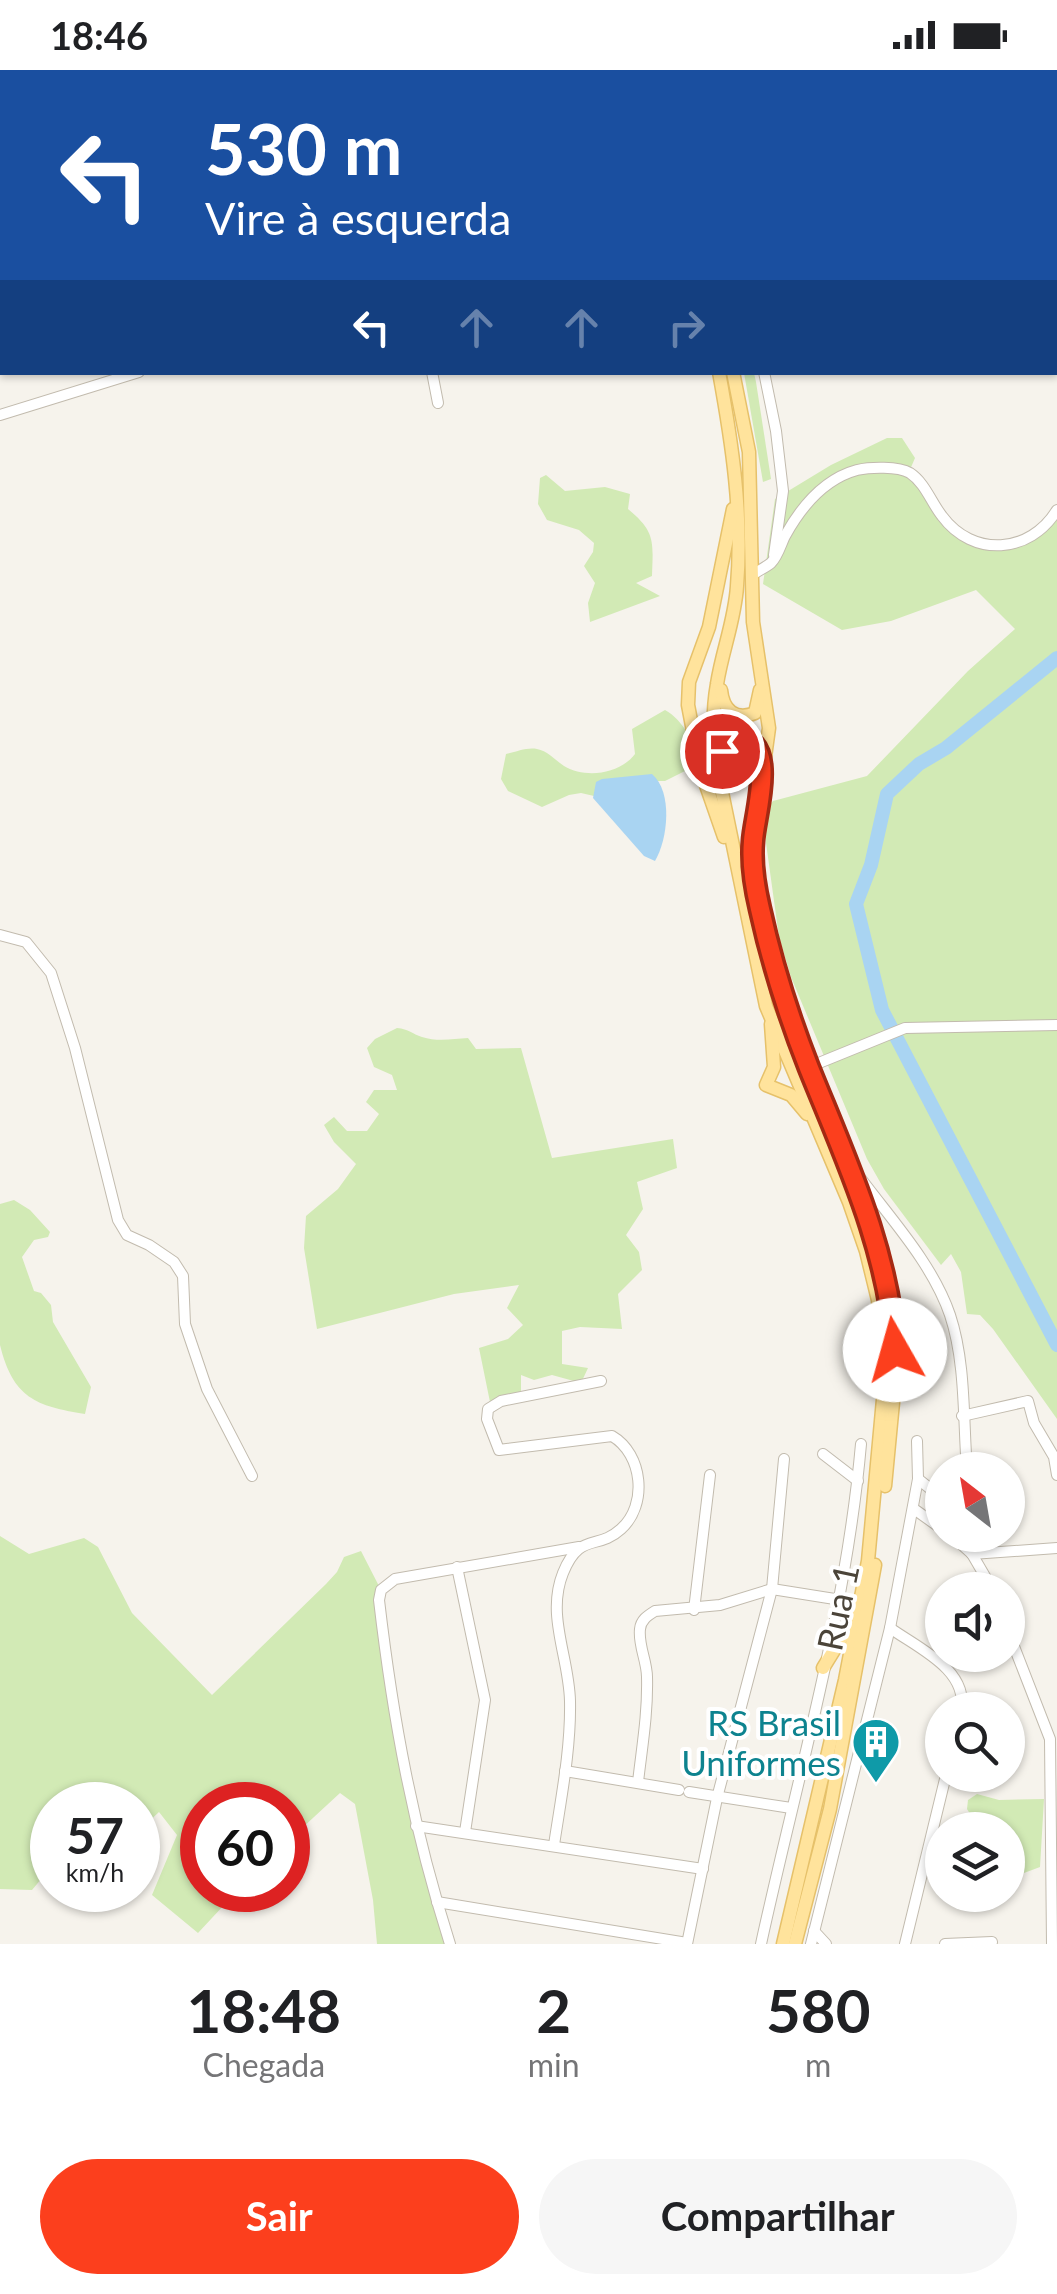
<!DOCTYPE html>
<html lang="pt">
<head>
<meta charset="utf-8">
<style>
  :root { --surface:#fff; --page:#f6f6f6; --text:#202124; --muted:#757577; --accent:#fc3f1d }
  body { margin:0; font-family:Lato,sans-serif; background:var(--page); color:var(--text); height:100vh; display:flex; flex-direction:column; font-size:38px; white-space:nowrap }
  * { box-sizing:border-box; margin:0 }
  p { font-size:32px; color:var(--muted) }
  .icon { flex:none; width:55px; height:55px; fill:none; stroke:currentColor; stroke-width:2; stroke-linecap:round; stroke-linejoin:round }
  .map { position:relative; height:1874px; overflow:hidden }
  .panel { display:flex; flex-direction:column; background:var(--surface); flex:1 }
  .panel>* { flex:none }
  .hud { position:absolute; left:0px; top:0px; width:1058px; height:305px; box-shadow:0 2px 8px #0004; background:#1a4fa0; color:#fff; overflow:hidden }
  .needle { width:65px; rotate:329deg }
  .controls { position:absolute; left:925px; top:1382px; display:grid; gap:20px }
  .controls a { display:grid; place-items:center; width:100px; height:100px; border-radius:50%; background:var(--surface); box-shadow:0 2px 8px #0004; font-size:50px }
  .speed { position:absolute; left:30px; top:1712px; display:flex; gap:20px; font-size:50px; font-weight:700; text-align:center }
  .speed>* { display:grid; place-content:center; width:130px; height:130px; border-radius:50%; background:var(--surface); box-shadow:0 2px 8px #0004; line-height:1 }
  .speed small { font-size:25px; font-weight:400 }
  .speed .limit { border:15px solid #d22; background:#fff; color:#111 }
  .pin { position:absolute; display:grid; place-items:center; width:85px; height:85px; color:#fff; margin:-42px; border:5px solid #fff; border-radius:50%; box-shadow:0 2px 10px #0007 }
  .me { position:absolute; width:110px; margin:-55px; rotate:353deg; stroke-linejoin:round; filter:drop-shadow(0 0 8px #0008) }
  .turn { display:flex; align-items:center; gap:35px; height:210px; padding:0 40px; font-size:45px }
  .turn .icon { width:130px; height:130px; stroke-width:2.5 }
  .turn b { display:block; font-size:70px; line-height:85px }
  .lanes { display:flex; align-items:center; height:95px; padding:0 40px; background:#0003; justify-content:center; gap:50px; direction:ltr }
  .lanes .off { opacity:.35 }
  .eta { display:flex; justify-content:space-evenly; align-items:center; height:170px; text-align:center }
  .eta b { font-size:60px; font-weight:700; line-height:70px }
  .cta { display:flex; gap:20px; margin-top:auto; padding:20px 40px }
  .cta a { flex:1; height:115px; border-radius:60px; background:var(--accent); color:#fff; font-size:40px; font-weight:700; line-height:115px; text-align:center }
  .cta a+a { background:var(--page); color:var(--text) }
  .status { display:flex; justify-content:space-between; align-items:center; height:70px; padding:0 50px; background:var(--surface); direction:ltr }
  .status svg { height:28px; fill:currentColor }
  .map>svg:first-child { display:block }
  .green { fill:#d2eab5 }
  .water { fill:#a9d4f2 }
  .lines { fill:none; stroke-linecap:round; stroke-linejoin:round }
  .river { stroke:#a9d4f2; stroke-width:14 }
  .minor-casing { stroke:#c2bbae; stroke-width:12 }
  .major-casing { stroke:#e6c16a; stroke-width:15 }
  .minor { stroke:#fff; stroke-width:10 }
  .major { stroke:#ffe39c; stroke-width:12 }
  .route-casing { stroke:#a42913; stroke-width:25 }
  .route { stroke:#fc3f1d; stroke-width:18 }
  .labels { text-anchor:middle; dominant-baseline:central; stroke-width:8; stroke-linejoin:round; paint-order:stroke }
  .street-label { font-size:35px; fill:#4b4439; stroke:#fff }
  .culture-label { font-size:35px; fill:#0d838f; stroke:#fff; text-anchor:end }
</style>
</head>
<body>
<div class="status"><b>18:46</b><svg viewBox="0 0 49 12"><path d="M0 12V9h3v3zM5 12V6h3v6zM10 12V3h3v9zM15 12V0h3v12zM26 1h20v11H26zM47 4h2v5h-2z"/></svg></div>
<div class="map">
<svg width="1057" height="1874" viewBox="0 0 1057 1874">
  <rect width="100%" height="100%" fill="#f6f3ec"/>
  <g class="green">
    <path d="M264,0H497L268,2Z"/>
    <path d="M744,303H754L756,312L771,409L763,412Z"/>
    <path d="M887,368H902L915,388L909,402L942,447L975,470L1020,474L1057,440V1349L993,1259L980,1245L967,1244L961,1202L951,1184L941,1195L884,1119L867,1089L791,907L779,867L762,744L773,731L867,706L968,601L1015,559L976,520L891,551L842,560L763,514L775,429L831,395Z"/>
    <path d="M546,405L565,421L605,417L630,424L628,439C656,462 653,472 652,506L636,513L660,526L590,552L588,533L595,513L584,496L593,482L594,473L579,460L547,450L538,434L540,408Z"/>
    <path d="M665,640C683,650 696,674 699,694L665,711H638L594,726L581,723L569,725L542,737L508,721L501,709L506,684C516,682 527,677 537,679C548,681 555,690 564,696C586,709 620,704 635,684L632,659Z"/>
    <path d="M397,958C409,959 412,964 422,967C437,972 453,969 468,968L476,979L521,978L552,1088L673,1069L677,1098L637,1112L643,1139L626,1165L639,1182L642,1200L618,1224L622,1259L580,1257L562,1261V1294L588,1298L581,1313L552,1305L534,1310L521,1305V1323L490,1332L479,1278L508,1269L523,1255L507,1238L519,1215L454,1224L317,1259L304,1178L306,1146L338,1119L356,1094L334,1072L324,1055L334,1047L347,1061H367L379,1044L366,1032L374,1020H397L392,1005L374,997L367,978L375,969Z"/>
    <path d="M14,1130L30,1140L50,1162L48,1167L34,1170L22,1187L34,1221L41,1223L51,1235L53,1252L91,1317L85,1344C36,1336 13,1328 0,1275V1134Z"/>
    <path d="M0,1466L29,1484L84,1468L98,1477L132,1543L212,1625L326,1514L337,1502L344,1487L361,1481L381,1520L400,1688L450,1874H377L373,1830L355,1734L340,1723L288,1771V1735H202V1820H238L198,1863L152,1825L177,1765L159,1742L140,1760L138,1735H52V1796L32,1820L0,1819Z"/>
    <path d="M977,1724L999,1730L1044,1729L1040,1797L1008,1809V1760H978L981,1750L972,1747L967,1739L968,1730Z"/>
  </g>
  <path class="water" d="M652,704C673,722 668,769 655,791L644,786L593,728L596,712L602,709Z"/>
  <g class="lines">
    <path class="river" d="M1057,588L946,678L919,694L887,724L871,795L856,834L882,940L1057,1275"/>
    <g class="minor-casing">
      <g id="minor">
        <path d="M14,0L15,2"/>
        <path d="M232,0L233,2"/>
        <path d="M251,0L257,2"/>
        <path d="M602,0L603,2"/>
        <path d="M1020,0V2"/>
        <path d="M503,2L508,0"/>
        <path d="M1055,226L1057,227"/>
        <path d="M432,302L438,333"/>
        <path d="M764,302L776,361L783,421L774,485"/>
        <path d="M0,345L139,302"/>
        <path d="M752,505C758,501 766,497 771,493C778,486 781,474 785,466C801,437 824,409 857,400C870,397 898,396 910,403C925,413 931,432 942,446C973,488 1030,484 1057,440"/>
        <path d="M0,865L26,872L51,903L75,978L118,1150L127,1165L149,1175L174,1192L183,1206L185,1254L207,1319L252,1406"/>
        <path d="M809,997L905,958L1057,955"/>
        <path d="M856,1102C888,1146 932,1192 950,1245C966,1293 963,1350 967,1400"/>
        <path d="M962,1346L1028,1331L1034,1353L1054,1387L1057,1405"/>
        <path d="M823,1384L858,1411"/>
        <path d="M918,1409L942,1428"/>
        <path d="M914,1439L942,1459"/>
        <path d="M951,1465L971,1483"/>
        <path d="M971,1465L972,1484L993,1520"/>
        <path d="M972,1484L1057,1478"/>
        <path d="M457,1497L485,1630L465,1762"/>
        <path d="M694,1540L710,1405"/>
        <path d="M890,1558C918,1578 969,1600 961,1640"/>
        <path d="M1008,1561L1050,1669L1052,1874"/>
        <path d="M565,1701L679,1720"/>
        <path d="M638,1712C642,1677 648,1643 647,1607C647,1591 638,1575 640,1559C641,1550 647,1546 655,1541L720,1535L772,1519L841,1530"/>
        <path d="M689,1722L791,1738"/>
        <path d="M416,1756L703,1799"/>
        <path d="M554,1775C561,1728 571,1679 570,1631C569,1587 546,1545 563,1503C580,1461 597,1481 621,1459C648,1435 643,1384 612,1366L499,1380L487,1349L488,1339L501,1331L601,1311"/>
        <path d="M437,1832L687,1873"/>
        <path d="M814,1861L826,1874"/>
        <path d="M450,1874C413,1758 393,1650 379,1530L381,1520L395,1509L579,1477"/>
        <path d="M687,1874L717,1728L772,1519L784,1389"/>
        <path d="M761,1874C797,1708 846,1544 861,1374"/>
        <path d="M811,1874L890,1558L918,1409L917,1371"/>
        <path d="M905,1874L946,1705"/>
        <path d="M945,1874L992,1872"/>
      </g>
    </g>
    <g class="major-casing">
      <g id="major">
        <path d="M628,2V0"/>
        <path d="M638,2V0"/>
        <path d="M719,302C732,373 743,445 737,516C735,550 722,581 717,614C712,642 713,670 717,698L766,936L849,1132L866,1181L878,1230L885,1308L868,1491L845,1610L783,1874"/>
        <path d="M733,302L749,382L753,552L769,658L753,774L758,832L782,925L850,1093L884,1206L894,1260L896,1301L885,1416"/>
        <path d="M721,620C723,640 735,651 755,643L760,620"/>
        <path d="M719,692L728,673L743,668L755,676L762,693"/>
        <path d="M724,767L700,698L688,635L689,612L709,557L733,439"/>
        <path d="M771,954L774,997L766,1015L791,1025L807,1044"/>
        <path d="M823,1598L852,1551"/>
        <path d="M795,1874L830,1739L875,1495"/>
      </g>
    </g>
    <use href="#minor" class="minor"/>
    <use href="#major" class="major"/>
  </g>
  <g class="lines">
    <g class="route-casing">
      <path id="route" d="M722,681L734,668C781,666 754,746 753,771C751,793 755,818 760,839C772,894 789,947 809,998C846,1090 889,1181 895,1280"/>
    </g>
    <use href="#route" class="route"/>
  </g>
  <defs>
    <g id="building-pin" transform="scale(2.5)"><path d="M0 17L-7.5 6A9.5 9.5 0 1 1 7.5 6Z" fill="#0f9aa8" stroke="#fff"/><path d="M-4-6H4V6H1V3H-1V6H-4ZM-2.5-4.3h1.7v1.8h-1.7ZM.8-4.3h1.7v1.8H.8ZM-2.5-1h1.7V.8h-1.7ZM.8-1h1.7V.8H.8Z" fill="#fff"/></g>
  </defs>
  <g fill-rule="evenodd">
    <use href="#building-pin" x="876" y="1672"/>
  </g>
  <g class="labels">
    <g class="street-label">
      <text transform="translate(837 1537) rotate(-78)">Rua 1</text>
    </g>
    <g class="culture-label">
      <text x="841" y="1652">RS Brasil<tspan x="841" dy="40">Uniformes</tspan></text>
    </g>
  </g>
</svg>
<div class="controls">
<a><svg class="needle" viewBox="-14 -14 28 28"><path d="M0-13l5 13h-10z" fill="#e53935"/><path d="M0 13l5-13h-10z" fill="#757577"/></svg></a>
<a><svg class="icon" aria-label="sound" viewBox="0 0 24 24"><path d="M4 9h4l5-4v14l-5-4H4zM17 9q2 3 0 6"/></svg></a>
<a><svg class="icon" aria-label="search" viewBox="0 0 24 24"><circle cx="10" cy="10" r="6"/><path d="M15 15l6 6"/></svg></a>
<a><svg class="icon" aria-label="layers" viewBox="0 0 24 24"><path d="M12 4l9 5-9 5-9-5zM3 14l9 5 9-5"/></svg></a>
</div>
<div class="speed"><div>57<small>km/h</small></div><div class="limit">60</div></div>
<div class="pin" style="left:722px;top:681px;background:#d93025"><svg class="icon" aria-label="arrive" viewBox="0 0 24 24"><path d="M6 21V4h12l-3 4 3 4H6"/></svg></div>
<svg class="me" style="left:895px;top:1280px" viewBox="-20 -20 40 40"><circle r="19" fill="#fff"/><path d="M0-13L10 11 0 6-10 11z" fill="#fc3f1d"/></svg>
<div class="hud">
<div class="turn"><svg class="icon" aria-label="left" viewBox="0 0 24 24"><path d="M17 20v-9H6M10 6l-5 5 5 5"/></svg><div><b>530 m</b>Vire à esquerda</div></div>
<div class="lanes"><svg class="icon" aria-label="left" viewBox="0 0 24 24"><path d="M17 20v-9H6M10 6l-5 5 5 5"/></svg><svg class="icon off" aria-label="ahead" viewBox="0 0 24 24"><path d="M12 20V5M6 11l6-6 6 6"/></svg><svg class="icon off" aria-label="ahead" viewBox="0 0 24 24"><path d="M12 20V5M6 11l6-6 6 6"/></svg><svg class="icon off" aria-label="right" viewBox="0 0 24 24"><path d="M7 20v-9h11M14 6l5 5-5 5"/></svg></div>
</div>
</div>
<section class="panel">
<div class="eta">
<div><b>18:48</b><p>Chegada</p></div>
<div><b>2</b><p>min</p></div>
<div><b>580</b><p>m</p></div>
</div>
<div class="cta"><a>Sair</a><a>Compartilhar</a></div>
</section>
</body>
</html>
